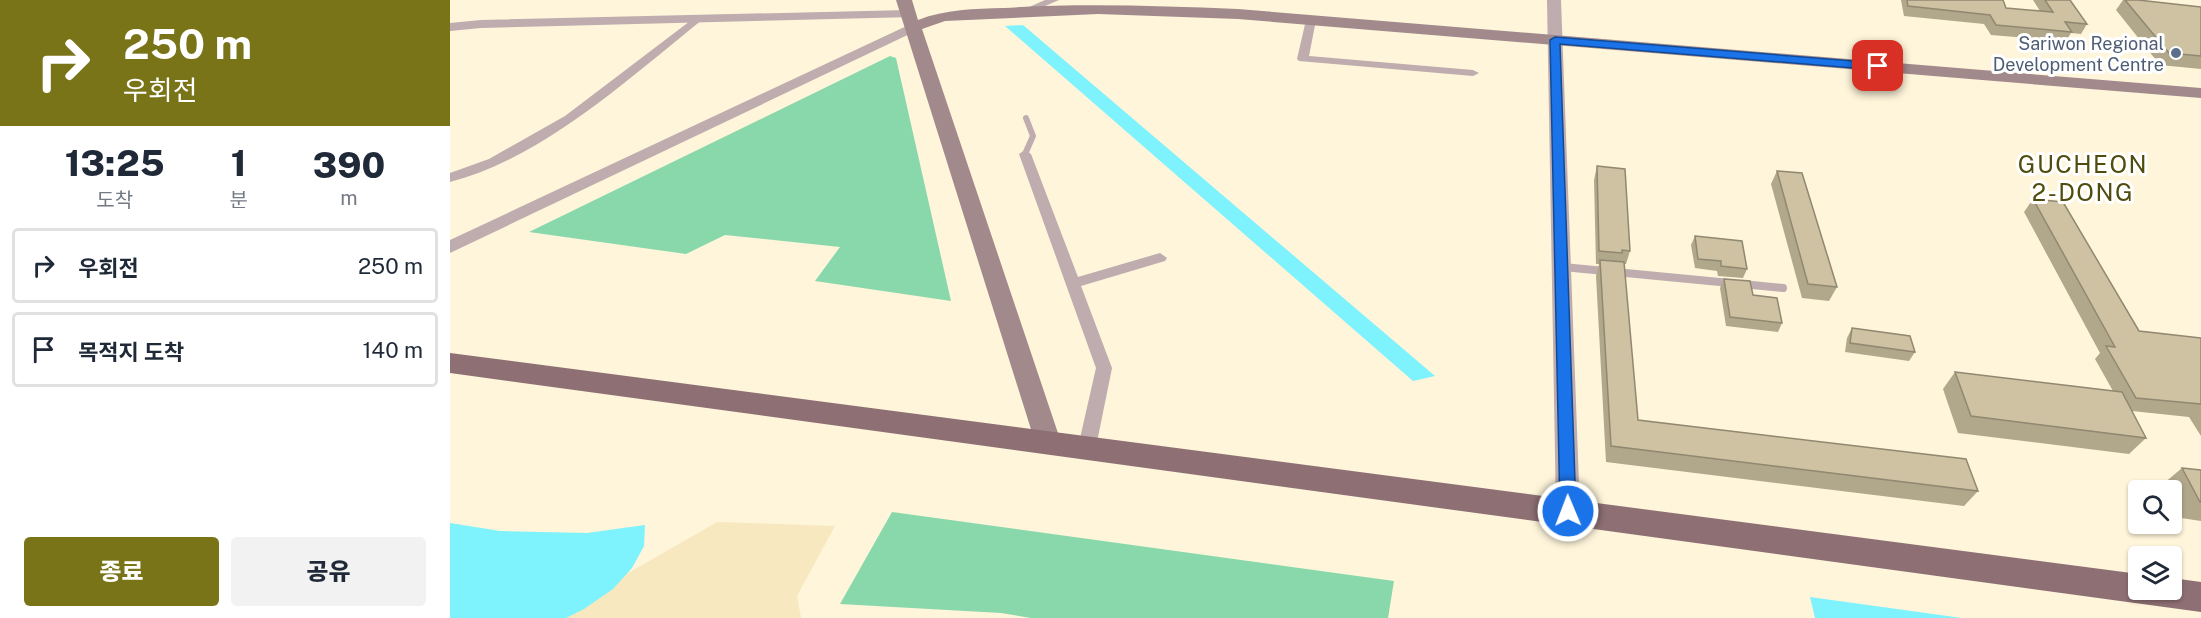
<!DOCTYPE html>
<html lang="ko">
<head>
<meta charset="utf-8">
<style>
  :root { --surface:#fff; --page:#f2f2f3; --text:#1f2937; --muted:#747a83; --line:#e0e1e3; --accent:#7a7418 }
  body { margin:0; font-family:"Public Sans","Noto Sans KR",sans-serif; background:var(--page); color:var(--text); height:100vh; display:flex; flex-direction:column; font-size:22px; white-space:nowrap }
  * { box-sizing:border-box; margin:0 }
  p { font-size:20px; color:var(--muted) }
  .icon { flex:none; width:33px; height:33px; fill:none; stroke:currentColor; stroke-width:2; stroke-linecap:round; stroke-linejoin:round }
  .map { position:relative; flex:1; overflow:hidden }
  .panel { display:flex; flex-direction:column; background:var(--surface); width:450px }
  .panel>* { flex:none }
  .banner { background:#7a7418; color:#fff; overflow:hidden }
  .tools { position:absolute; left:1678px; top:480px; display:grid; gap:12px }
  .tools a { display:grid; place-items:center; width:54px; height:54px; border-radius:6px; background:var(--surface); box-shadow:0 2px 4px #0004; font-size:30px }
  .pin { position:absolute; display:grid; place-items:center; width:51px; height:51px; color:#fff; margin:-26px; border-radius:12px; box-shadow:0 3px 9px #0006 }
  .me { position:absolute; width:66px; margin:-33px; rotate:359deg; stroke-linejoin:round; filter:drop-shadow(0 0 4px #0008) }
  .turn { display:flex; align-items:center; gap:21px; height:126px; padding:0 24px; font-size:27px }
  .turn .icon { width:78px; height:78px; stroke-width:2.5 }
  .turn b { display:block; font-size:42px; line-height:51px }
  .eta { display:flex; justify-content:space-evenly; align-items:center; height:102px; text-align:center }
  .eta b { font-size:36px; font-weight:800; line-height:42px }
  .button { display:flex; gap:12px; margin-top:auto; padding:12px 24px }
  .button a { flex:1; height:69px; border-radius:6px; background:var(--accent); color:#fff; font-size:24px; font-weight:800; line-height:69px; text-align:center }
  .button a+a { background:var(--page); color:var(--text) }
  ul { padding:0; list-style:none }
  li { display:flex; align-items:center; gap:18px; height:75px; margin:0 12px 9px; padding:0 12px; border:3px solid var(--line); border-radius:6px }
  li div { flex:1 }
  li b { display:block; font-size:22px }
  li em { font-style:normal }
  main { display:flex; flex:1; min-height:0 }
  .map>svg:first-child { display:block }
  .built { fill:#f7e8bf }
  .green { fill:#89d8ac }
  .water { fill:#7ef2fd }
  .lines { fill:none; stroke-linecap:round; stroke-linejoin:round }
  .service-far1 { stroke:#beacae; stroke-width:6 }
  .service { stroke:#beacae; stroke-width:8 }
  .minor { fill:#beacae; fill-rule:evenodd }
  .tertiary { fill:#beacae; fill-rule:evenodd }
  .secondary { fill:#a2898c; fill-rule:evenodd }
  .primary { fill:#8e7074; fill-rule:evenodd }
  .wall { fill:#b1a78b }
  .building { fill:#cec2a2; stroke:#908871; stroke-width:1.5 }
  .route { fill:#1a73e8; stroke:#114b97; stroke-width:1.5 }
  .service-dot { fill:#5c6f8a; stroke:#fff; stroke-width:2 }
  .labels { text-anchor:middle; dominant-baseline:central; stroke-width:6; stroke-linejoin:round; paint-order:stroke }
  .far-service-label { font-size:18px; fill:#4e5e75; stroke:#fff; text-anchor:end }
  .quarter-label { font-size:24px; letter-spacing:1.5px; fill:#504c0d; stroke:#fff }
</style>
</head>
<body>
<main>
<section class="panel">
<div class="banner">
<div class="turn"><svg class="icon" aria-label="right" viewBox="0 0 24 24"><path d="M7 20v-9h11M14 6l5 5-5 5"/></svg><div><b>250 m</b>우회전</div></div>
</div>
<div class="eta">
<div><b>13:25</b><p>도착</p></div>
<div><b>1</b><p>분</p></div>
<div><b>390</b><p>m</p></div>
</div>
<ul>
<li><svg class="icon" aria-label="right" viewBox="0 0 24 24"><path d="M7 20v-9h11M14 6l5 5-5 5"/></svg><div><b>우회전</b></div><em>250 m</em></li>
<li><svg class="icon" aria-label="arrive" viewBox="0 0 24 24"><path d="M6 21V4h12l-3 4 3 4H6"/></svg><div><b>목적지 도착</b></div><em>140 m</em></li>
</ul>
<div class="button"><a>종료</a><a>공유</a></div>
</section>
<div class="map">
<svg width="1751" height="618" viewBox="0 0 1751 618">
  <rect width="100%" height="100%" fill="#fef5da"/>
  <path class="built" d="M267,522L385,526L347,596L351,618H100Z"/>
  <g class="green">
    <path d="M440,56L446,58L501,301L365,281L390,247L275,235L236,254L79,232Z"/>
    <path d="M442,512L944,581L938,618H581L551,613L390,604Z"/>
  </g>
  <g class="water">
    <path d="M573,25L985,376L963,381L555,26Z"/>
    <path d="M0,523L50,531L137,533L195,525L194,546L182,568L163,589L134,609L116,618H0Z"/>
    <path d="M1360,597L1512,618H1365Z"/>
  </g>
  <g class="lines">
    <path class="service-far1" d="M575,154L583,136L576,118"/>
    <g class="service">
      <path d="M1113,267L1280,283"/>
      <path d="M1292,284L1333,288"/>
    </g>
    <g class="minor">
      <path d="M595,0H609L579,13L570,11Z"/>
      <path d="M248,15L253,18L252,20C178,79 93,158 0,182V173L39,159L115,116Z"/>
      <path d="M861,17L866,20L859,56L1023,70L1029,73L1023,76L849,61L847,59L856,20Z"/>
      <path d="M575,150L581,154L628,277L710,253L717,258L715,261L631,286L662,368L646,447L643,452L637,454L631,452L628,447L646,368L569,154Z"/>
    </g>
    <g class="tertiary">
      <path d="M1097,0H1111L1130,511L1126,518L1118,521L1110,518L1106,511Z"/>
      <path d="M458,10L465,14L463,17L31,28L0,31V23L31,20Z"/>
      <path d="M463,23L470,27L468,30L0,253V240Z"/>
    </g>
    <path class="secondary" d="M446,0H462L468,20C496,9 524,9 554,8C632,3 710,6 788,9L1751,88V98L788,19L648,14L495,21L472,29L611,442L607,449L598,452L589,449L585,442Z"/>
    <path class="primary" d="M0,353L1689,574V590H1722V578L1751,582V612L0,373Z"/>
  </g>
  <g class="wall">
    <path d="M1451,0H1553L1556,8L1590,11L1583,0H1620L1637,24L1631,34L1621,33L1616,41L1541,35L1534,24L1454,16Z"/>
    <path d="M1673,0H1688L1751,7V69L1710,65L1666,10Z"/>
    <path d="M1147,166L1180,251L1176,264H1174L1188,420L1528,491L1514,506L1156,462L1146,276L1149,264H1146L1144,180Z"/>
    <path d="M1327,171L1387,287L1379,301L1352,298L1321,184Z"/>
    <path d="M1583,199L1689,331L1751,338V436L1739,417L1682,411L1696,438L1679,454L1508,433L1493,389L1505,372L1663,391L1645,359L1650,353L1574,212Z"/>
    <path d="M1245,236L1297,269L1293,278L1268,276L1267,271L1245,268L1241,245Z"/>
    <path d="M1274,279L1303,295L1332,323L1328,332L1276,326L1270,288Z"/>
    <path d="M1402,328L1465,352L1459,361L1395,352L1397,338Z"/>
    <path d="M1732,468L1751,470V521L1731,518L1722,501V490H1717L1713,484Z"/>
  </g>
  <g class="building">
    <path d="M1457,0H1553L1556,8L1603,12L1595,0H1620L1637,24L1615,22L1622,32L1546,25L1540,15L1458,6Z"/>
    <path d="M1675,0H1688L1751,7V56L1719,53Z"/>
    <path d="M1147,166L1175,169L1180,251L1172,250V253L1149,251Z"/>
    <path d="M1327,171L1352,173L1387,287L1358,284Z"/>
    <path d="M1583,199L1613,202L1689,331L1751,338V404L1686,398L1656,346L1665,347Z"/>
    <path d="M1245,236L1292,241L1297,269L1271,266V261L1248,259Z"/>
    <path d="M1150,260L1174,262L1188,420L1516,459L1528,491L1161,446Z"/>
    <path d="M1274,279L1300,281L1303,295L1327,298L1332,323L1280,317Z"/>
    <path d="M1402,328L1460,336L1465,352L1400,343Z"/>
    <path d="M1505,372L1672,392L1696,438L1521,416Z"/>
    <path d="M1732,468L1751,470V502H1750Z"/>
  </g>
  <path class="route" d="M1105,37L1428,63L1433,66L1428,70L1110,44L1126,511L1124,516L1118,518L1112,516L1110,511L1100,40Z"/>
  <circle class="service-dot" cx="1726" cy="53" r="6"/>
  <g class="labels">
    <g class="far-service-label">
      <text x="1714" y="43">Sariwon Regional<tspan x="1714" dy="21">Development Centre</tspan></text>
    </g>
    <g class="quarter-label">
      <text x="1633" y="164">GUCHEON<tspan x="1633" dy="28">2-DONG</tspan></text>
    </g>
  </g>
</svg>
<div class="tools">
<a><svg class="icon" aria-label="search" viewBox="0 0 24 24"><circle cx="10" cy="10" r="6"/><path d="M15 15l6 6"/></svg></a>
<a><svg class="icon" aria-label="layers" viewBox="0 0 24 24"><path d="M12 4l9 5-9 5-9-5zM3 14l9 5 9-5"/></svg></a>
</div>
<div class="pin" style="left:1428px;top:66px;background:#d93025"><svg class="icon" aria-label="arrive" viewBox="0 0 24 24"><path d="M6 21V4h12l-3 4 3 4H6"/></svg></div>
<svg class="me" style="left:1118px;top:511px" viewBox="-20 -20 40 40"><circle r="17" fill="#1a73e8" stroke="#fff" stroke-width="3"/><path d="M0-11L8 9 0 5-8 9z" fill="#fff"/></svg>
</div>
</main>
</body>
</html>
